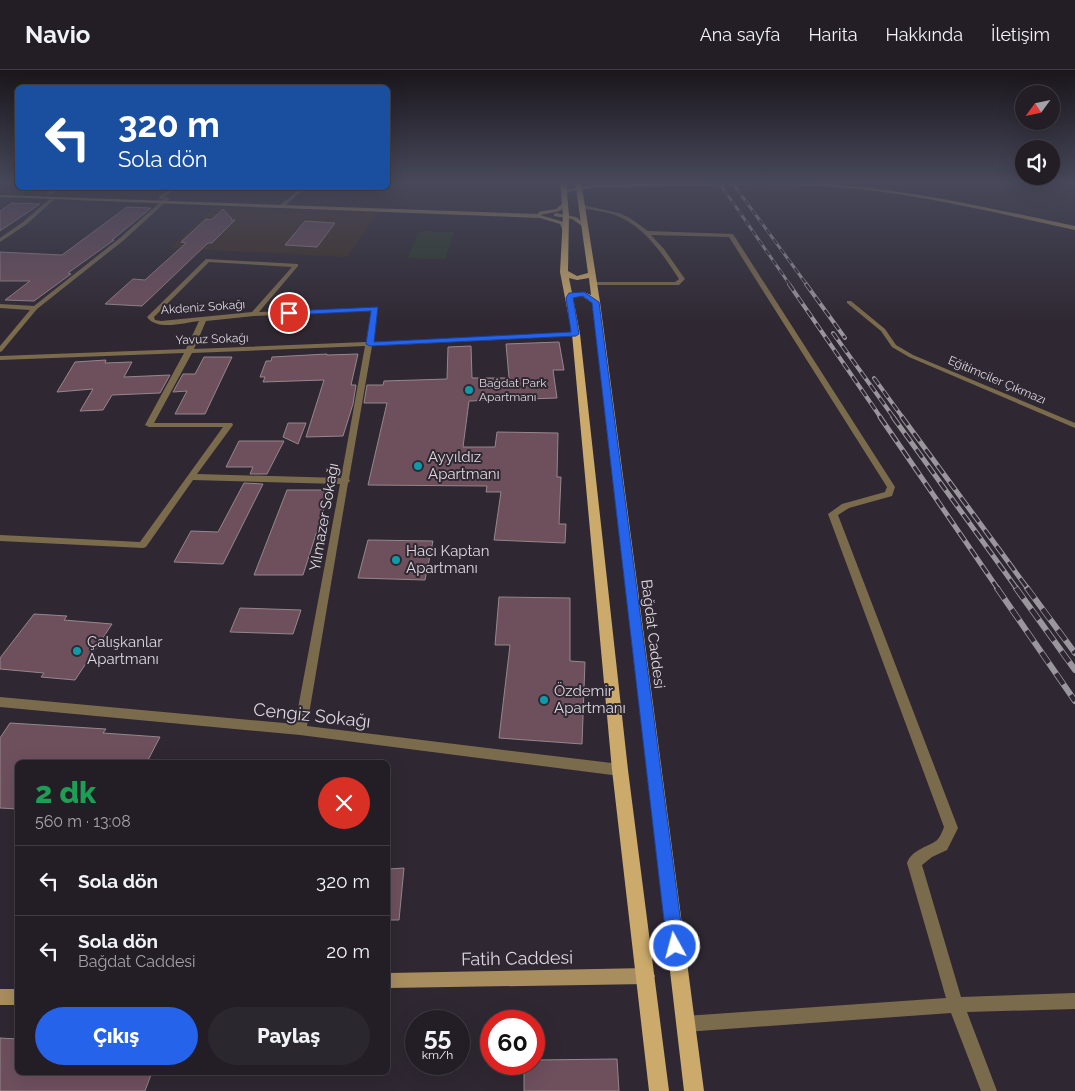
<!DOCTYPE html>
<html lang="tr">
<head>
<meta charset="utf-8">
<style>
  :root { --surface:#231e26; --page:#2b272e; --text:#f1f3f6; --muted:#a3a2a7; --line:#403c43; --accent:#2563eb }
  body { margin:0; font-family:Raleway,sans-serif; background:var(--page); color:var(--text); height:100vh; display:flex; flex-direction:column; font-size:19px; white-space:nowrap }
  * { box-sizing:border-box; margin:0 }
  p { font-size:16px; color:var(--muted) }
  .icon { flex:none; width:28px; height:28px; fill:none; stroke:currentColor; stroke-width:2; stroke-linecap:round; stroke-linejoin:round }
  .map { position:relative; flex:1; overflow:hidden }
  .details { position:absolute; left:15px; top:690px; width:375px; height:315px; display:flex; flex-direction:column; background:var(--surface); border-radius:8px; box-shadow:0 5px 20px #0002,0 0 0 1px var(--line) }
  .details>* { flex:none }
  .banner { position:absolute; left:15px; top:15px; width:375px; height:105px; border-radius:8px; box-shadow:0 5px 20px #0002,0 0 0 1px var(--line); background:#1a4fa0; color:#fff; overflow:hidden }
  .needle { width:32px; rotate:237deg }
  .tools { position:absolute; left:1015px; top:15px; display:grid; gap:10px }
  .tools a { display:grid; place-items:center; width:45px; height:45px; border-radius:50%; background:var(--surface); box-shadow:0 5px 20px #0002,0 0 0 1px var(--line); font-size:25px }
  .speed { position:absolute; left:405px; top:940px; display:flex; gap:10px; font-size:25px; font-weight:700; text-align:center }
  .speed>* { display:grid; place-content:center; width:65px; height:65px; border-radius:50%; background:var(--surface); box-shadow:0 5px 20px #0002,0 0 0 1px var(--line); line-height:1 }
  .speed small { font-size:12px; font-weight:400 }
  .speed .limit { border:8px solid #d22; background:#fff; color:#111 }
  .pin { position:absolute; display:grid; place-items:center; width:42px; height:42px; color:#fff; margin:-21px; border:2px solid #fff; border-radius:50%; box-shadow:0 1px 5px #0007 }
  .me { position:absolute; width:55px; margin:-28px; rotate:353deg; stroke-linejoin:round; filter:drop-shadow(0 0 4px #0008) }
  .turn { display:flex; align-items:center; gap:18px; height:105px; padding:0 20px; font-size:22px }
  .turn .icon { width:65px; height:65px; stroke-width:2.5 }
  .turn b { display:block; font-size:35px; line-height:42px }
  .round { display:grid; place-items:center; flex:none; width:52px; height:52px; border-radius:26px; background:var(--page) }
  .summary { display:flex; align-items:center; justify-content:space-between; height:85px; padding:0 20px }
  h1 { font-size:30px; font-weight:800; line-height:38px; color:#1e9e55 }
  .action { display:flex; gap:10px; margin-top:auto; padding:10px 20px }
  .action a { flex:1; height:58px; border-radius:30px; background:var(--accent); color:#fff; font-size:20px; font-weight:800; line-height:58px; text-align:center }
  .action a+a { background:var(--page); color:var(--text) }
  ul { padding:0; list-style:none }
  li { display:flex; align-items:center; gap:15px; height:70px; padding:0 20px; border-top:1px solid var(--line) }
  li div { flex:1 }
  li b { display:block; font-size:19px }
  li em { font-style:normal }
  header { display:flex; align-items:center; gap:30px; box-sizing:border-box; height:70px; padding:0 25px; background:var(--surface); border-bottom:1px solid var(--line) }
  header strong { font-size:24px }
  nav { display:flex; gap:28px; margin-inline-start:auto; font-size:18px }
  .map>svg:first-child { display:block }
  .education { fill:#3e2f23 }
  .green { fill:#2b3a28 }
  .building { fill:#6e505d; stroke:#95868c }
  .lines { fill:none; stroke-linecap:round; stroke-linejoin:round }
  .street { fill:#7b6b4d; fill-rule:evenodd }
  .secondary { fill:#a88e5f; fill-rule:evenodd }
  .primary { fill:#cbaa6b; fill-rule:evenodd }
  .rail-far3-casing { stroke:#9b969e; stroke-width:3 }
  .rail-far2-casing { stroke:#9b969e; stroke-width:4 }
  .rail-far1-casing { stroke:#9b969e; stroke-width:5 }
  .rail-casing { stroke:#9b969e; stroke-width:6 }
  .rail-far3 { stroke:#2f2832; stroke-width:2; stroke-dasharray:6; stroke-linecap:butt }
  .rail-far2 { stroke:#2f2832; stroke-width:2.5; stroke-dasharray:8; stroke-linecap:butt }
  .rail-far1 { stroke:#2f2832; stroke-width:3; stroke-dasharray:10; stroke-linecap:butt }
  .rail { stroke:#2f2832; stroke-width:4.5; stroke-dasharray:13; stroke-linecap:butt }
  .route { fill:#2563eb; stroke:#184099 }
  .culture-dot { fill:#0f9aa8; stroke:#2f2832; stroke-width:2 }
  .labels { text-anchor:middle; dominant-baseline:central; stroke-width:4; stroke-linejoin:round; paint-order:stroke }
  .far-street-label { font-size:12px; fill:#ddd8df; stroke:#2f2832 }
  .far-poi-label { font-size:12px; fill:#ddd8df; stroke:#2f2832; text-anchor:start }
  .poi-label { font-size:15px; fill:#ddd8df; stroke:#2f2832; text-anchor:start }
  .street-label { font-size:15px; fill:#ddd8df; stroke:#2f2832 }
  .near-street-label { font-size:18px; fill:#ddd8df; stroke:#2f2832 }
</style>
</head>
<body>
<header>
<strong>Navio</strong>
<nav><a>Ana sayfa</a><a>Harita</a><a>Hakkında</a><a>İletişim</a></nav>
</header>
<div class="map">
<svg width="1075" height="1021" viewBox="0 0 1075 1021">
  <rect width="100%" height="100%" fill="#2f2832"/>
  <path class="education" d="M215,137L379,142L347,187L170,178Z"/>
  <path class="green" d="M419,161L454,162L445,189L408,188Z"/>
  <g class="building">
    <path d="M12,133L40,134L0,161V141Z"/>
    <path d="M127,137L151,138L112,170H114L68,203L71,204L34,231L5,230L30,211H0V182L62,185Z"/>
    <path d="M223,139L232,149L231,150H235L212,173H208L142,236L105,234L133,209L145,210L186,173L181,172L206,149L211,150Z"/>
    <path d="M305,151L335,153L317,177L285,175Z"/>
    <path d="M559,272L564,300H553L557,328L469,331L463,377H495L497,362L558,363L557,407H561L559,454H566L565,473L494,470L501,422H486L487,416L368,415L387,333H364L367,315H383L384,311L447,309L448,277L471,276L472,308H509L506,274Z"/>
    <path d="M327,284V285L358,284L351,315H356L353,334L343,366L306,367L324,310L263,312L265,307H260L266,291H271L272,287Z"/>
    <path d="M204,287H232L205,344H175L187,321L173,322L183,304H195Z"/>
    <path d="M106,290L105,293L132,292L124,307L170,305L160,323L112,325L103,340L80,341L93,319L57,322L75,292Z"/>
    <path d="M288,353H306L298,374L283,367Z"/>
    <path d="M239,371H284L267,404H250L253,397H226Z"/>
    <path d="M244,413L263,414L223,494L174,492L191,461L218,462Z"/>
    <path d="M287,420H330L303,505H254Z"/>
    <path d="M368,470L433,471L425,510L358,508Z"/>
    <path d="M499,527L570,528V591L585,592L582,674L499,668L510,575H495Z"/>
    <path d="M240,538L301,540L293,564L230,562Z"/>
    <path d="M34,544L67,546L64,550L112,554L75,610L41,607L44,603L0,599V588Z"/>
    <path d="M10,653L106,659L103,663L160,667L147,692H18V739L0,738V668Z"/>
    <path d="M404,798L399,850H388V799Z"/>
    <path d="M0,968L18,969V1002H152L145,1021H0Z"/>
    <path d="M617,989L619,1021H524V994H534V990Z"/>
  </g>
  <g class="lines">
    <g class="street">
      <path d="M783,111H803L840,116L838,117Z"/>
      <path d="M56,118H61L50,125L46,124Z"/>
      <path d="M171,118H175L163,129H159V127Z"/>
      <path d="M301,118H305L284,137H280V135Z"/>
      <path d="M52,127L56,128L27,154L0,172V168L23,152Z"/>
      <path d="M166,127L170,128L124,170L37,239L2,281L0,282V276L30,240L0,238V234L34,236L120,168Z"/>
      <path d="M583,135L619,143L630,148L648,161L733,164L895,417L892,426L849,438L838,445L958,758L947,780L932,787L922,795L961,927L1075,923V939L967,942L997,1021H981L951,943L685,962L679,960L677,954L679,948L685,946L946,928L907,793C912,780 925,778 936,771C940,768 942,762 944,757L828,444L842,434L885,422L887,417L729,167L651,165L664,179L685,209L679,215H592L589,213L590,212H675L679,209C662,183 643,154 612,144C602,141 591,140 581,138Z"/>
      <path d="M206,189L298,194V196L259,242L377,238L373,272L578,263V265L576,266L372,276L349,409L350,411L348,413L307,656L620,694L624,696L626,700L624,704L620,706L300,665L0,637V627L295,654L340,414L193,410L146,477L143,478L0,471V465L140,472L223,357H149L145,355L184,283L0,290V286L186,279L199,251C183,253 157,261 147,247ZM209,192L292,197L252,242L161,251L155,250L154,247ZM371,241L366,272L194,279L206,251L254,246ZM365,276L341,408L197,404L233,355L232,353H154L192,283Z"/>
      <path d="M847,231H851L885,259L896,275L913,285L1075,353V358L909,287L892,277L881,261L847,233Z"/>
    </g>
    <g class="secondary">
      <path d="M748,112C788,112 829,113 869,118C939,126 1007,142 1075,156V160C997,143 919,124 839,117C758,111 677,117 596,117L571,121L564,125L562,124L568,119L596,115Z"/>
      <path d="M0,125L539,144L538,142L556,139L565,131L568,133L560,141L540,145L564,152L568,160L563,161L560,154L540,148L0,127Z"/>
      <path d="M556,143L576,147L587,155L582,156L572,149L554,146V144Z"/>
      <path d="M647,898L652,901L655,906L652,911L647,914L388,918V903Z"/>
      <rect x="0" y="919" width="18" height="16"/>
    </g>
    <path class="primary" d="M560,111H566L569,146L568,201L577,206L588,203L575,111H581L600,232L704,1021H684L592,233L582,226L573,227L580,264L628,700L669,1021H649L612,700L572,264L560,202L563,146ZM569,208L577,210L589,208L591,225L584,222L572,223Z"/>
    <g class="rail-far3-casing">
      <g id="rail-far3">
        <path d="M718,111L790,215"/>
        <path d="M731,111L807,215"/>
      </g>
    </g>
    <g class="rail-far2-casing">
      <g id="rail-far2">
        <path d="M789,214L881,348"/>
        <path d="M806,214L845,268"/>
        <path d="M833,263L894,348"/>
        <path d="M874,308L903,348"/>
      </g>
    </g>
    <g class="rail-far1-casing">
      <g id="rail-far1">
        <path d="M880,347L998,519"/>
        <path d="M893,347L1017,519"/>
        <path d="M902,347L1028,519"/>
      </g>
    </g>
    <g class="rail-casing">
      <g id="rail">
        <path d="M997,518L1075,631"/>
        <path d="M1016,518L1075,600"/>
        <path d="M1027,518L1075,583"/>
      </g>
    </g>
    <use href="#rail-far3" class="rail-far3"/>
    <use href="#rail-far2" class="rail-far2"/>
    <use href="#rail-far1" class="rail-far1"/>
    <use href="#rail" class="rail"/>
  </g>
  <linearGradient id="sky" x2="0" y2="1"><stop stop-color="#1a161c"/><stop offset="0.44" stop-color="#47485a"/><stop offset="1" stop-color="#47485a" stop-opacity="0"/></linearGradient>
  <rect width="1075" height="254" fill="url(#sky)"/>
  <path class="route" d="M584,222L599,232L684,876L681,882L675,884L669,882L667,876L592,233L583,226L573,228L579,264L576,266L370,276L366,274L371,241L289,245L285,243L289,241L378,237L374,272L571,262L566,228L569,223Z"/>
  <g class="culture-dot">
    <circle cx="469" cy="320" r="5"/>
    <circle cx="418" cy="396" r="5"/>
    <circle cx="396" cy="490" r="5"/>
    <circle cx="77" cy="581" r="5"/>
    <circle cx="544" cy="630" r="5"/>
  </g>
  <g class="labels">
    <g class="far-street-label">
      <text transform="translate(203 237) rotate(-4)">Akdeniz Sokağı</text>
      <text transform="translate(212 269) rotate(-2)">Yavuz Sokağı</text>
      <text transform="translate(997 310) rotate(23)">Eğitimciler Çıkmazı</text>
    </g>
    <g class="far-poi-label">
      <text x="479" y="313">Bağdat Park<tspan x="479" dy="14">Apartmanı</tspan></text>
    </g>
    <g class="poi-label">
      <text x="428" y="387">Ayyıldız<tspan x="428" dy="17">Apartmanı</tspan></text>
      <text x="406" y="481">Hacı Kaptan<tspan x="406" dy="17">Apartmanı</tspan></text>
      <text x="87" y="572">Çalışkanlar<tspan x="87" dy="17">Apartmanı</tspan></text>
      <text x="554" y="621">Özdemir<tspan x="554" dy="17">Apartmanı</tspan></text>
    </g>
    <g class="street-label">
      <text transform="translate(324 447) rotate(-80)">Yılmazer Sokağı</text>
      <text transform="translate(653 564) rotate(83)">Bağdat Caddesi</text>
    </g>
    <g class="near-street-label">
      <text transform="translate(312 645) rotate(6)">Cengiz Sokağı</text>
      <text transform="translate(517 888) rotate(-1)">Fatih Caddesi</text>
    </g>
  </g>
</svg>
<div class="tools">
<a><svg class="needle" viewBox="-14 -14 28 28"><path d="M0-13l5 13h-10z" fill="#e53935"/><path d="M0 13l5-13h-10z" fill="#a3a2a7"/></svg></a>
<a><svg class="icon" aria-label="sound" viewBox="0 0 24 24"><path d="M4 9h4l5-4v14l-5-4H4zM17 9q2 3 0 6"/></svg></a>
</div>
<div class="speed"><div>55<small>km/h</small></div><div class="limit">60</div></div>
<div class="pin" style="left:289px;top:243px;background:#d93025"><svg class="icon" aria-label="arrive" viewBox="0 0 24 24"><path d="M6 21V4h12l-3 4 3 4H6"/></svg></div>
<svg class="me" style="left:675px;top:876px" viewBox="-20 -20 40 40"><circle r="17" fill="#2563eb" stroke="#fff" stroke-width="3"/><path d="M0-11L8 9 0 5-8 9z" fill="#fff"/></svg>
<div class="banner">
<div class="turn"><svg class="icon" aria-label="left" viewBox="0 0 24 24"><path d="M17 20v-9H6M10 6l-5 5 5 5"/></svg><div><b>320 m</b>Sola dön</div></div>
</div>
<section class="details">
<div class="summary"><div><h1>2 dk</h1><p>560 m · 13:08</p></div><a class="round" style="background:#d93025;color:#fff"><svg class="icon" aria-label="close" viewBox="0 0 24 24"><path d="M6 6l12 12M18 6L6 18"/></svg></a></div>
<ul>
<li><svg class="icon" aria-label="left" viewBox="0 0 24 24"><path d="M17 20v-9H6M10 6l-5 5 5 5"/></svg><div><b>Sola dön</b></div><em>320 m</em></li>
<li><svg class="icon" aria-label="left" viewBox="0 0 24 24"><path d="M17 20v-9H6M10 6l-5 5 5 5"/></svg><div><b>Sola dön</b><p>Bağdat Caddesi</p></div><em>20 m</em></li>
</ul>
<div class="action"><a>Çıkış</a><a>Paylaş</a></div>
</section>
</div>
</body>
</html>
